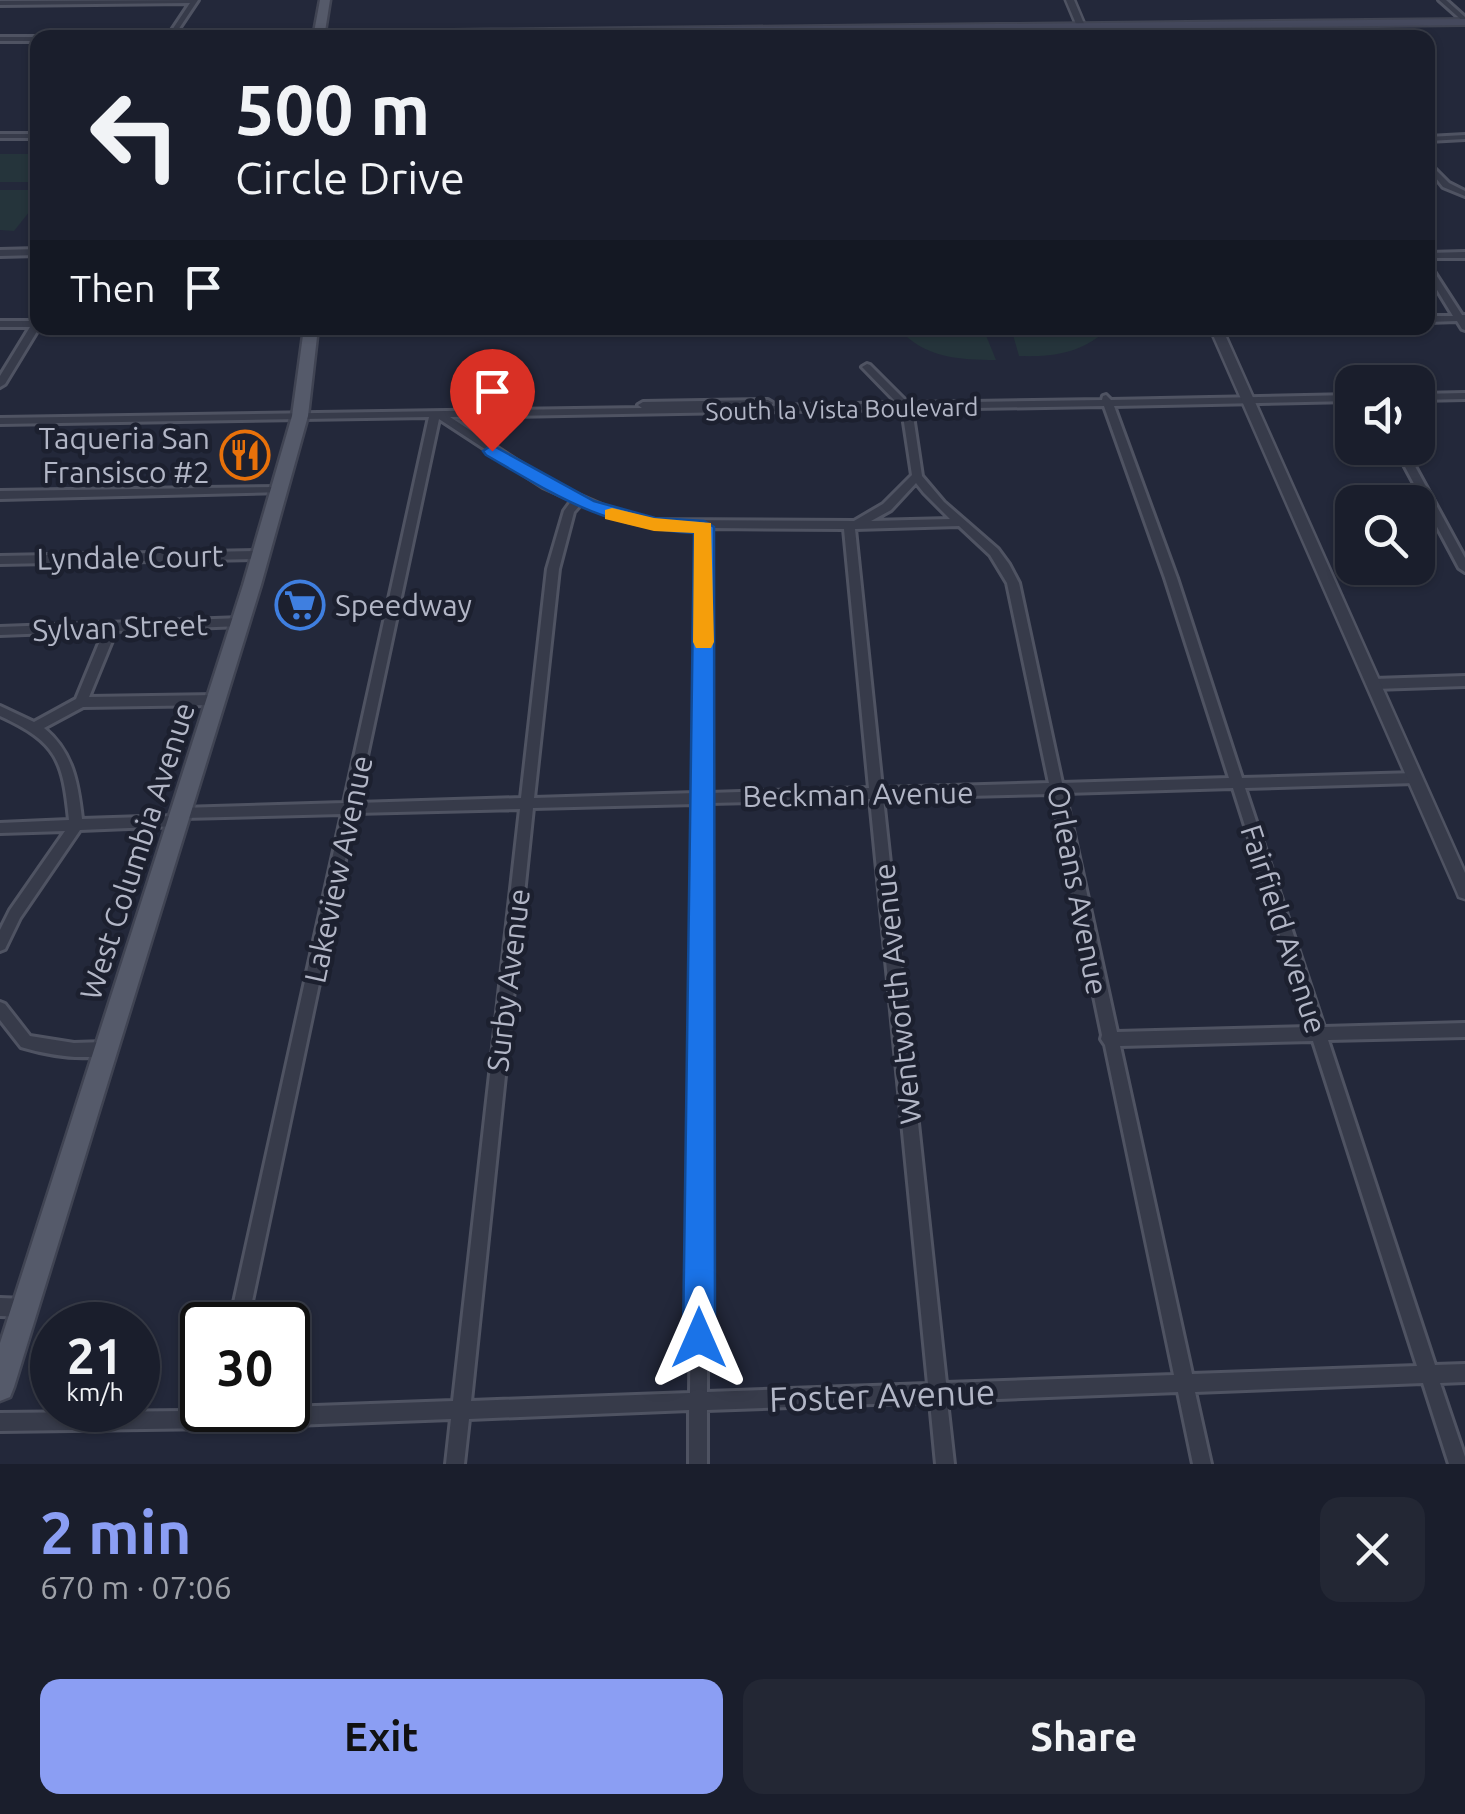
<!DOCTYPE html>
<html lang="en">
<head>
<meta charset="utf-8">
<style>
  :root { --surface:#1a1e2c; --page:#232734; --text:#f1f3f6; --muted:#9fa2a9; --line:#383c48; --accent:#8b9ef3 }
  body { margin:0; font-family:Ubuntu,sans-serif; background:var(--page); color:var(--text); height:100vh; display:flex; flex-direction:column; font-size:38px; white-space:nowrap }
  * { box-sizing:border-box; margin:0 }
  p { font-size:32px; color:var(--muted) }
  .icon { flex:none; width:55px; height:55px; fill:none; stroke:currentColor; stroke-width:2; stroke-linecap:round; stroke-linejoin:round }
  .map { position:relative; height:1464px; overflow:hidden }
  .panel { display:flex; flex-direction:column; background:var(--surface); flex:1 }
  .panel>* { flex:none }
  .guide { position:absolute; left:30px; top:30px; width:1405px; height:305px; border-radius:20px; box-shadow:0 2px 8px #0004,0 0 0 2px var(--line); background:#1a1e2c; color:var(--text); overflow:hidden }
  .controls { position:absolute; left:1335px; top:365px; display:grid; gap:20px }
  .controls a { display:grid; place-items:center; width:100px; height:100px; border-radius:20px; background:var(--surface); box-shadow:0 2px 8px #0004,0 0 0 2px var(--line); font-size:50px }
  .speed { position:absolute; left:30px; top:1302px; display:flex; gap:20px; font-size:50px; font-weight:700; text-align:center }
  .speed>* { display:grid; place-content:center; width:130px; height:130px; border-radius:50%; background:var(--surface); box-shadow:0 2px 8px #0004,0 0 0 2px var(--line); line-height:1 }
  .speed small { font-size:25px; font-weight:400 }
  .speed .limit { border:5px solid #111; border-radius:15px; background:#fff; color:#111 }
  .pin { position:absolute; display:grid; place-items:center; width:85px; height:85px; color:#fff; margin:-102px -42px; border-radius:50% 50% 50% 0; rotate:-45deg; box-shadow:0 0 10px #0007 }
  .pin .icon { rotate:45deg }
  .me { position:absolute; width:110px; margin:-55px; rotate:0deg; stroke-linejoin:round; filter:drop-shadow(0 0 8px #0008) }
  .turn { display:flex; align-items:center; gap:35px; height:210px; padding:0 40px; font-size:45px }
  .turn .icon { width:130px; height:130px; stroke-width:2.5 }
  .turn b { display:block; font-size:70px; line-height:85px }
  .then { display:flex; align-items:center; height:95px; padding:0 40px; background:#0003; gap:20px; font-size:38px }
  .round { display:grid; place-items:center; flex:none; width:105px; height:105px; border-radius:20px; background:var(--page) }
  .headline { display:flex; align-items:center; justify-content:space-between; height:170px; padding:0 40px }
  h1 { font-size:60px; font-weight:700; line-height:75px; color:var(--accent) }
  .cta { display:flex; gap:20px; margin-top:auto; padding:20px 40px }
  .cta a { flex:1; height:115px; border-radius:20px; background:var(--accent); color:#111; font-size:40px; font-weight:700; line-height:115px; text-align:center }
  .cta a+a { background:var(--page); color:var(--text) }
  .map>svg:first-child { display:block }
  .green { fill:#25343b }
  .lines { fill:none; stroke-linecap:round; stroke-linejoin:round }
  .minor-casing { stroke:#4f5362; stroke-width:6 }
  .tertiary-casing { stroke:#4f5362; stroke-width:5 }
  .secondary-casing { stroke:#404453; stroke-width:4 }
  .primary-casing { stroke:#404453; stroke-width:5 }
  .minor { fill:#373b4a; fill-rule:evenodd }
  .tertiary { fill:#373b4a; fill-rule:evenodd }
  .secondary { fill:#45495d; fill-rule:evenodd }
  .primary { fill:#555a6a; fill-rule:evenodd }
  .route { fill:#1a73e8; stroke:#114b97; stroke-width:2.5 }
  .slow { fill:#f59e0b }
  .labels { text-anchor:middle; dominant-baseline:central; stroke-width:9; stroke-linejoin:round; paint-order:stroke }
  .far-street-label { font-size:25px; fill:#b2b6c6; stroke:#1c202f }
  .poi-label { font-size:30px; fill:#b2b6c6; stroke:#1c202f; text-anchor:end }
  .street-label { font-size:30px; fill:#b2b6c6; stroke:#1c202f }
  .near-street-label { font-size:35px; fill:#b2b6c6; stroke:#1c202f }
</style>
</head>
<body>
<div class="map">
<svg width="1465" height="1464" viewBox="0 0 1465 1464">
  <rect width="100%" height="100%" fill="#23283a"/>
  <g class="green">
    <rect x="0" y="154" width="37" height="28"/>
    <path d="M0,190H37V202L14,231L0,230Z"/>
    <path d="M898,328H983L996,360C959,360 924,358 898,328Z"/>
    <path d="M1011,328H1100L1101,335C1076,354 1050,357 1019,356Z"/>
  </g>
  <g class="lines">
    <g class="minor-casing">
      <g id="minor">
        <path d="M198,0L174,36L119,38L170,33L190,3L0,5V1Z"/>
        <path d="M1439,0H1446L1465,17V23Z"/>
        <path d="M0,37H38L40,38H38V41H0Z"/>
        <rect x="0" y="134" width="38" height="4"/>
        <path d="M1465,135V139L1428,141V137Z"/>
        <path d="M1428,162L1449,183L1465,191V196L1443,187L1428,168Z"/>
        <path d="M38,249V255L0,256V250Z"/>
        <path d="M1465,252V258H1428V253Z"/>
        <path d="M1428,266L1431,267L1462,315H1465V330L1462,329L1457,321L1428,322V316H1453L1428,275Z"/>
        <path d="M38,318L39,328L5,384L0,387V376L30,327H0V321H33Z"/>
        <path d="M867,364L870,365L908,403L1102,400L1103,396L1106,395L1111,400L1352,395V401L1114,406L1177,578L1242,778L1415,773L1420,774L1421,778L1420,782L1415,783L1245,788L1324,1027L1465,1023V1037L1328,1040L1435,1365L1465,1364V1382L1440,1383L1465,1457V1464H1449L1423,1383L1195,1392L1211,1464H1193L1178,1392L947,1401L954,1464H936L930,1402L707,1410V1464H689V1410L469,1419L464,1464H446L451,1419L217,1428L0,1431V1413L288,1410V1407L453,1401L520,809L355,813L247,1325H229L342,814L183,818L185,821L183,825L178,826L80,830L20,918L5,949L0,951V930L10,910L65,831L0,833V823L69,820C63,760 57,742 0,716V706L34,722L76,699L104,631L0,635V627L241,618L247,622L241,626L116,631L89,697L216,695L222,700L216,705L83,707L44,728C73,752 78,783 82,819L175,816L173,813L175,809L180,808L344,803L429,417L0,424V418L642,408L638,405L643,402L768,400L773,403L770,406L897,403L864,369L862,367ZM1104,406L1165,578L1229,778L1062,783L1019,583L1009,564L998,549L944,502L922,476L912,409ZM902,409L912,475L883,504L854,521L654,520L620,513L551,483L450,417ZM439,419L543,487L572,500L564,511L547,569L521,798L357,803ZM916,483L924,493L950,519L871,521L891,510ZM581,504C626,524 649,528 699,528L696,793L534,798L559,569L574,512ZM959,526L990,555L1007,583L1049,783L882,788L855,529ZM709,528L844,529L869,788L709,793ZM1233,788L1309,1027L1117,1032L1065,793ZM1052,794L1102,1035L1101,1039L1105,1045L1174,1375L946,1383L883,798ZM870,799L928,1384L707,1392L709,803ZM696,804L690,1393L471,1401L533,808ZM1313,1041L1417,1366L1192,1374L1120,1046Z"/>
        <path d="M1465,393V399L1418,400V394Z"/>
        <path d="M1395,448H1405L1465,558V572L1459,568Z"/>
        <path d="M280,487L285,490L284,492L0,499V491Z"/>
        <path d="M261,551L267,555L261,559L0,564V556Z"/>
        <path d="M1465,676V686L1374,689L1368,684L1374,679Z"/>
        <path d="M0,1002L5,1004L30,1036L74,1043L105,1042L110,1044L113,1049L110,1054C83,1061 48,1055 21,1047L0,1020Z"/>
        <path d="M0,1298L26,1299L32,1302L35,1308L32,1314L26,1317L0,1316Z"/>
      </g>
    </g>
    <g class="tertiary-casing">
      <g id="tertiary">
        <path d="M1066,0H1074L1090,38H1082Z"/>
        <path d="M1210,328H1222L1465,873V899L1459,897L1457,892Z"/>
      </g>
    </g>
    <g class="secondary-casing">
      <path id="secondary" d="M1465,19V25L353,38L452,30Z"/>
    </g>
    <g class="primary-casing">
      <g id="primary">
        <path d="M320,0H330L324,38H313Z"/>
        <path d="M304,328H318L308,416L261,585L14,1387L10,1397L0,1401V1343L243,585L292,416Z"/>
      </g>
    </g>
    <use href="#minor" class="minor"/>
    <use href="#tertiary" class="tertiary"/>
    <use href="#secondary" class="secondary"/>
    <use href="#primary" class="primary"/>
  </g>
  <path class="route" d="M492,445L594,501L655,518L704,521L714,527L715,1338L710,1349L699,1353L688,1349L683,1338L694,533C605,528 560,498 486,455L483,451Z"/>
  <path class="slow" d="M612,508L654,518L711,523L714,642L711,648H696L693,642L694,533L654,531L605,519V510Z"/>
  <defs>
    <g id="restaurant-ring" transform="scale(2.5)"><circle r="9.5" fill="#1c202f" stroke="#e8710a" stroke-width="1.5"/><path d="M-5-6h1v4h1v-4h1v4h1v-4h1v5L-1.5 .5V6h-2V.5L-5-1ZM5-6V6H3V1.5H1.5Q1.5-4 5-6Z" fill="#e8710a"/></g>
    <g id="supermarket-ring" transform="scale(2.5)"><circle r="9.5" fill="#1c202f" stroke="#3f7fe0" stroke-width="1.5"/><path d="M-6-5.5h2.5l.6 2H6L4.5 2H-2.5L-4.4-4H-6ZM-1.5 3.2a1.3 1.3 0 1 0 .1 0ZM3 3.2a1.3 1.3 0 1 0 .1 0Z" fill="#3f7fe0"/></g>
  </defs>
  <g fill-rule="evenodd">
    <use href="#restaurant-ring" x="245" y="455"/>
    <use href="#supermarket-ring" x="300" y="605"/>
  </g>
  <g class="labels">
    <g class="far-street-label">
      <text transform="translate(842 409) rotate(-1)">South la Vista Boulevard</text>
    </g>
    <g class="poi-label">
      <text x="210" y="438">Taqueria San<tspan x="210" dy="34">Fransisco #2</tspan></text>
      <text x="335" y="605" text-anchor="start">Speedway</text>
    </g>
    <g class="street-label">
      <text transform="translate(130 557) rotate(-1)">Lyndale Court</text>
      <text transform="translate(120 627) rotate(-2)">Sylvan Street</text>
      <text transform="translate(858 794) rotate(-1)">Beckman Avenue</text>
      <text transform="translate(137 851) rotate(-72)">West Columbia Avenue</text>
      <text transform="translate(338 869) rotate(-78)">Lakeview Avenue</text>
      <text transform="translate(1078 890) rotate(79)">Orleans Avenue</text>
      <text transform="translate(1284 929) rotate(72)">Fairfield Avenue</text>
      <text transform="translate(508 980) rotate(-83)">Surby Avenue</text>
      <text transform="translate(897 994) rotate(-96)">Wentworth Avenue</text>
    </g>
    <g class="near-street-label">
      <text transform="translate(882 1395) rotate(-2)">Foster Avenue</text>
    </g>
  </g>
</svg>
<div class="controls">
<a><svg class="icon" aria-label="sound" viewBox="0 0 24 24"><path d="M4 9h4l5-4v14l-5-4H4zM17 9q2 3 0 6"/></svg></a>
<a><svg class="icon" aria-label="search" viewBox="0 0 24 24"><circle cx="10" cy="10" r="6"/><path d="M15 15l6 6"/></svg></a>
</div>
<div class="speed"><div>21<small>km/h</small></div><div class="limit">30</div></div>
<div class="pin" style="left:492px;top:451px;background:#d93025"><svg class="icon" aria-label="arrive" viewBox="0 0 24 24"><path d="M6 21V4h12l-3 4 3 4H6"/></svg></div>
<svg class="me" style="left:699px;top:1338px" viewBox="-20 -20 40 40"><path d="M0-17L14 15 0 8-14 15z" fill="#1a73e8" stroke="#fff" stroke-width="4"/></svg>
<div class="guide">
<div class="turn"><svg class="icon" aria-label="left" viewBox="0 0 24 24"><path d="M17 20v-9H6M10 6l-5 5 5 5"/></svg><div><b>500 m</b>Circle Drive</div></div>
<div class="then">Then<svg class="icon" aria-label="arrive" viewBox="0 0 24 24"><path d="M6 21V4h12l-3 4 3 4H6"/></svg></div>
</div>
</div>
<section class="panel">
<div class="headline"><div><h1>2 min</h1><p>670 m · 07:06</p></div><a class="round"><svg class="icon" aria-label="close" viewBox="0 0 24 24"><path d="M6 6l12 12M18 6L6 18"/></svg></a></div>
<div class="cta"><a>Exit</a><a>Share</a></div>
</section>
</body>
</html>
